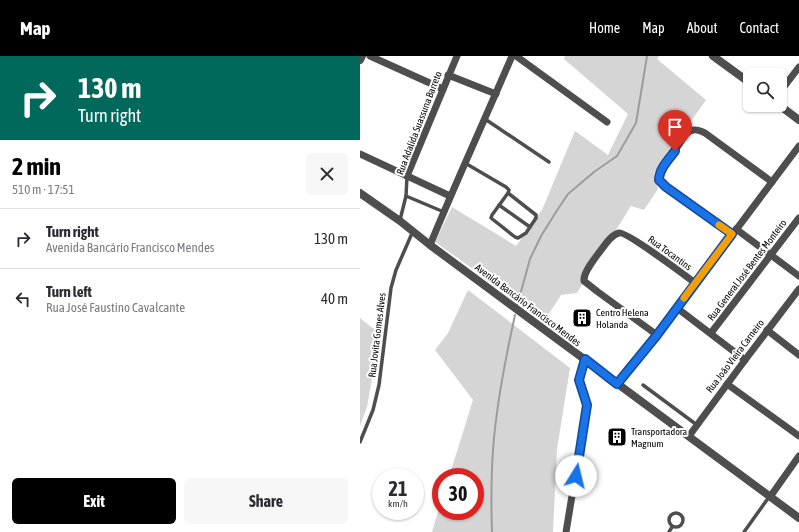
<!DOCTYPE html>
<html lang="en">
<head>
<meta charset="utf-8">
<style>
  :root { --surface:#fff; --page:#f7f7f7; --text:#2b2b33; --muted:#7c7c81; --line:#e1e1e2; --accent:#000 }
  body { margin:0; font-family:"Asap Condensed",sans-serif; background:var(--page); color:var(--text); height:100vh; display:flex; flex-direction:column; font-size:15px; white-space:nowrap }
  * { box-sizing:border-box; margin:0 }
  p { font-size:13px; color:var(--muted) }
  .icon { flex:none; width:22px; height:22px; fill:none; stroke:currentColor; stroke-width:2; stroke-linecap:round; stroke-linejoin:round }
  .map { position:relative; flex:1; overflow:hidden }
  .details { display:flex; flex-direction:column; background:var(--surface); width:360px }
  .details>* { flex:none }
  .hud { background:#00695c; color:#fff; overflow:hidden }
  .buttons { position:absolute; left:383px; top:12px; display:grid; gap:8px }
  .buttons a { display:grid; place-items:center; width:44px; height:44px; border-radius:6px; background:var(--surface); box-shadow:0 1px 3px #0004; font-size:20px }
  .speed { position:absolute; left:12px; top:412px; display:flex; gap:8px; font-size:20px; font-weight:700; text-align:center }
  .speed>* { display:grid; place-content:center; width:52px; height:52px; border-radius:50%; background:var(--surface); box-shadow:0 1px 3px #0004; line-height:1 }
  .speed small { font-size:10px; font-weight:400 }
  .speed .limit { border:6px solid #d22; background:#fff; color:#111 }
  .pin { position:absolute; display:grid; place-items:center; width:34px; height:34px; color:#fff; margin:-41px -17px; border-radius:50% 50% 50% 0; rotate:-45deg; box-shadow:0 0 4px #0007 }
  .pin .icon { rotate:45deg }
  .me { position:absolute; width:44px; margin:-22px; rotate:9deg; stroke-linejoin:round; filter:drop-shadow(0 0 3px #0008) }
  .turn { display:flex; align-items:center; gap:14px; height:84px; padding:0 12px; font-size:18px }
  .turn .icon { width:52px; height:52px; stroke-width:2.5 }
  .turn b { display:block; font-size:28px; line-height:34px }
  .round { display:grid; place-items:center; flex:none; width:42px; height:42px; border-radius:6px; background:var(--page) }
  .head { display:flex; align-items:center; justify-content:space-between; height:68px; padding:0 12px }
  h1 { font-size:24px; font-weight:700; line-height:30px; color:var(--accent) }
  .cta { display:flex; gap:8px; margin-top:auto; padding:8px 12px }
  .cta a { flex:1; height:46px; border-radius:6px; background:var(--accent); color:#fff; font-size:16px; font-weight:700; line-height:46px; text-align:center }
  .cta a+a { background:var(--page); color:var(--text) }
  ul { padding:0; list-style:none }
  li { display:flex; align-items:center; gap:12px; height:60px; padding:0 12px; border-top:1px solid var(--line) }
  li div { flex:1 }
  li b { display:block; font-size:15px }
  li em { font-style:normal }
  header { display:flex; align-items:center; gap:24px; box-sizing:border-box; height:56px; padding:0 20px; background:var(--accent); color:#fff }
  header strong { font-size:19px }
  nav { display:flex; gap:22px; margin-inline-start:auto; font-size:14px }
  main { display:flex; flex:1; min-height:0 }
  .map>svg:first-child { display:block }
  .green { fill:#d5d5d5 }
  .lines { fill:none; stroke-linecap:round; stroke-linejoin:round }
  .stream { stroke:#9c9c9c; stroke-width:2 }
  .service { stroke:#4e4e4e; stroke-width:3.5 }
  .minor { stroke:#4e4e4e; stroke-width:7 }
  .tertiary { stroke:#4e4e4e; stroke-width:8 }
  .route-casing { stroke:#114b97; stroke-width:10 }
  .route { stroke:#1a73e8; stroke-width:7 }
  .slow { stroke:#f59e0b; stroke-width:7 }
  .labels { text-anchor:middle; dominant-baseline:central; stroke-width:4; stroke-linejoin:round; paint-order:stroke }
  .street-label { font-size:10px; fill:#000; stroke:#fff }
  .poi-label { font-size:10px; fill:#000; stroke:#fff; text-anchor:start }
</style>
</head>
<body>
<header>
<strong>Map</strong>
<nav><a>Home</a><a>Map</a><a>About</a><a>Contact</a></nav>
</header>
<main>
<section class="details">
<div class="hud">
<div class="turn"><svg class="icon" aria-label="right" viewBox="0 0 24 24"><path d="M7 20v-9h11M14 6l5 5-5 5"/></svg><div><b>130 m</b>Turn right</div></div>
</div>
<div class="head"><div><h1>2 min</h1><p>510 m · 17:51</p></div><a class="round"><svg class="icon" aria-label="close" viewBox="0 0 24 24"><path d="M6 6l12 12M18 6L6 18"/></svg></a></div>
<ul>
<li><svg class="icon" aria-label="right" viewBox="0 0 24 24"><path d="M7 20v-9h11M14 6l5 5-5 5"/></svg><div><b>Turn right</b><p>Avenida Bancário Francisco Mendes</p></div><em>130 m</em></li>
<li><svg class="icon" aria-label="left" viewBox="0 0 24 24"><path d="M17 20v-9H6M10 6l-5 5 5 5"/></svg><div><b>Turn left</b><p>Rua José Faustino Cavalcante</p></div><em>40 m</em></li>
</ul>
<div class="cta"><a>Exit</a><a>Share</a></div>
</section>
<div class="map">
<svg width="439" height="476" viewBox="0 0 439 476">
  <rect width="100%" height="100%" fill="#fff"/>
  <g class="green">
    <path d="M205,0H299L297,3L346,44L294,117L298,133L284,154L271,150L217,237L201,239L185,264L75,186L92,151L156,190L182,154L215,75L248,99L268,58L204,3Z"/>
    <path d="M108,234L210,312L197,393L193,476H72L81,446V455H115V421H89L113,344L75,294L88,277Z"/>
    <path d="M0,262L20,278L7,351L0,370Z"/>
  </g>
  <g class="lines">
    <g class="stream">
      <path d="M157,250L170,203L181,180L196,156L208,138L234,116L257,100L276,67L287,0"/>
      <path d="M132,476C131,445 131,413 134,382C138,340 146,300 155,259"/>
    </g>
    <g class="service">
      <path d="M125,63L189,106"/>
      <path d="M105,107L146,131L149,134L148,137L176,159V162L166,177L158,182L155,181L131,162L132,159L148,137"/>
      <path d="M46,140L84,156"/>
      <path d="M139,149L170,171"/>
      <path d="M40,164L46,140L47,120"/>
      <path d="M283,329L337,369"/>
      <path d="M0,386L13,354L19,329L31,232L36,214L53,175"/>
      <circle cx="316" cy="464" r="7"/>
      <path d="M309,476L312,471"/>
      <path d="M384,476L409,441"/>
    </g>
    <g class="minor">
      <path d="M10,0L83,33"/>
      <path d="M156,0L247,66"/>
      <path d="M88,19L136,38"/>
      <path d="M420,36L439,11"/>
      <path d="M0,98L90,140"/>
      <path d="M47,120L97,0"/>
      <path d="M376,173L439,220"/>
      <path d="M372,178L306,131L299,124V119L301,115L326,78C332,72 338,73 345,77L412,126"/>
      <path d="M70,189C96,126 125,63 152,0"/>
      <path d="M317,252L385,304"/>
      <path d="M407,274L439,299"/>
      <path d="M351,277L439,162"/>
      <path d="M297,279L238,236L224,225C223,217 233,205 238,198C243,192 250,179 259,177C266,175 326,220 335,227"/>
      <path d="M257,327L297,279L439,90"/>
      <path d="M367,328L439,380"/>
      <path d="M329,380L385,304L439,233"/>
      <path d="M410,441L439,400"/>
      <path d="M206,476L227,349L219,324L225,303"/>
    </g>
    <g class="tertiary">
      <path d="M353,0L390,27"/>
      <path d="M0,4L2,0"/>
      <path d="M419,49L439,64"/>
      <path d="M0,137L40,165L70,189L439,462"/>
    </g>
  </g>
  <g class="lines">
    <g class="route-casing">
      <path id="route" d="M216,420L227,349L219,324L225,303L257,328L297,279L372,178L306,131L299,124C299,113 309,103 315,95"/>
    </g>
    <use href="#route" class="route"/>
    <path class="slow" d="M324,242L372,178L359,169"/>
  </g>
  <defs>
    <g id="building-square" transform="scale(1)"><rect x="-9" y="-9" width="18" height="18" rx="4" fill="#000" stroke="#fff"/><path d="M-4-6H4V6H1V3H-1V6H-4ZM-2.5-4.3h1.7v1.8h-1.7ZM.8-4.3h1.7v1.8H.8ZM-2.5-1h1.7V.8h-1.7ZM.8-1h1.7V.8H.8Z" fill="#fff"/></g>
  </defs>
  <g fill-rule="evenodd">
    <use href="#building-square" x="222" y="262"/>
    <use href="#building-square" x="257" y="381"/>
  </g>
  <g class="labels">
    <g class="street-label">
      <text transform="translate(59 67) rotate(-69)">Rua Adalida Suassuna Barreto</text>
      <text transform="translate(310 197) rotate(36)">Rua Tocantins</text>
      <text transform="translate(387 214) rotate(-53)">Rua General José Bentes Monteiro</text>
      <text transform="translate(168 249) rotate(37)">Avenida Bancário Francisco Mendes</text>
      <text transform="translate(17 279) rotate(-83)">Rua Jovita Gomes Alves</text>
      <text transform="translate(375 300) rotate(-53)">Rua João Vieira Carneiro</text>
    </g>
    <g class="poi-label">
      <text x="236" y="256">Centro Helena<tspan x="236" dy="12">Holanda</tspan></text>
      <text x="271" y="375">Transportadora<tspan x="271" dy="12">Magnum</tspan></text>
    </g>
  </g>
</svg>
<div class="buttons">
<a><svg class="icon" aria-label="search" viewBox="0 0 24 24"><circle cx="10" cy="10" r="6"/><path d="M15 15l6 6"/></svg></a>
</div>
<div class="speed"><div>21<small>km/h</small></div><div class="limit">30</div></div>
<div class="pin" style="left:315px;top:95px;background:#d93025"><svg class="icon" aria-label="arrive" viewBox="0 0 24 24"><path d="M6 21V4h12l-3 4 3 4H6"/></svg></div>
<svg class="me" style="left:216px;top:420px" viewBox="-20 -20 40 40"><circle r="19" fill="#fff"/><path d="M0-13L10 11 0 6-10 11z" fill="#1a73e8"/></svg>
</div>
</main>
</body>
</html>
